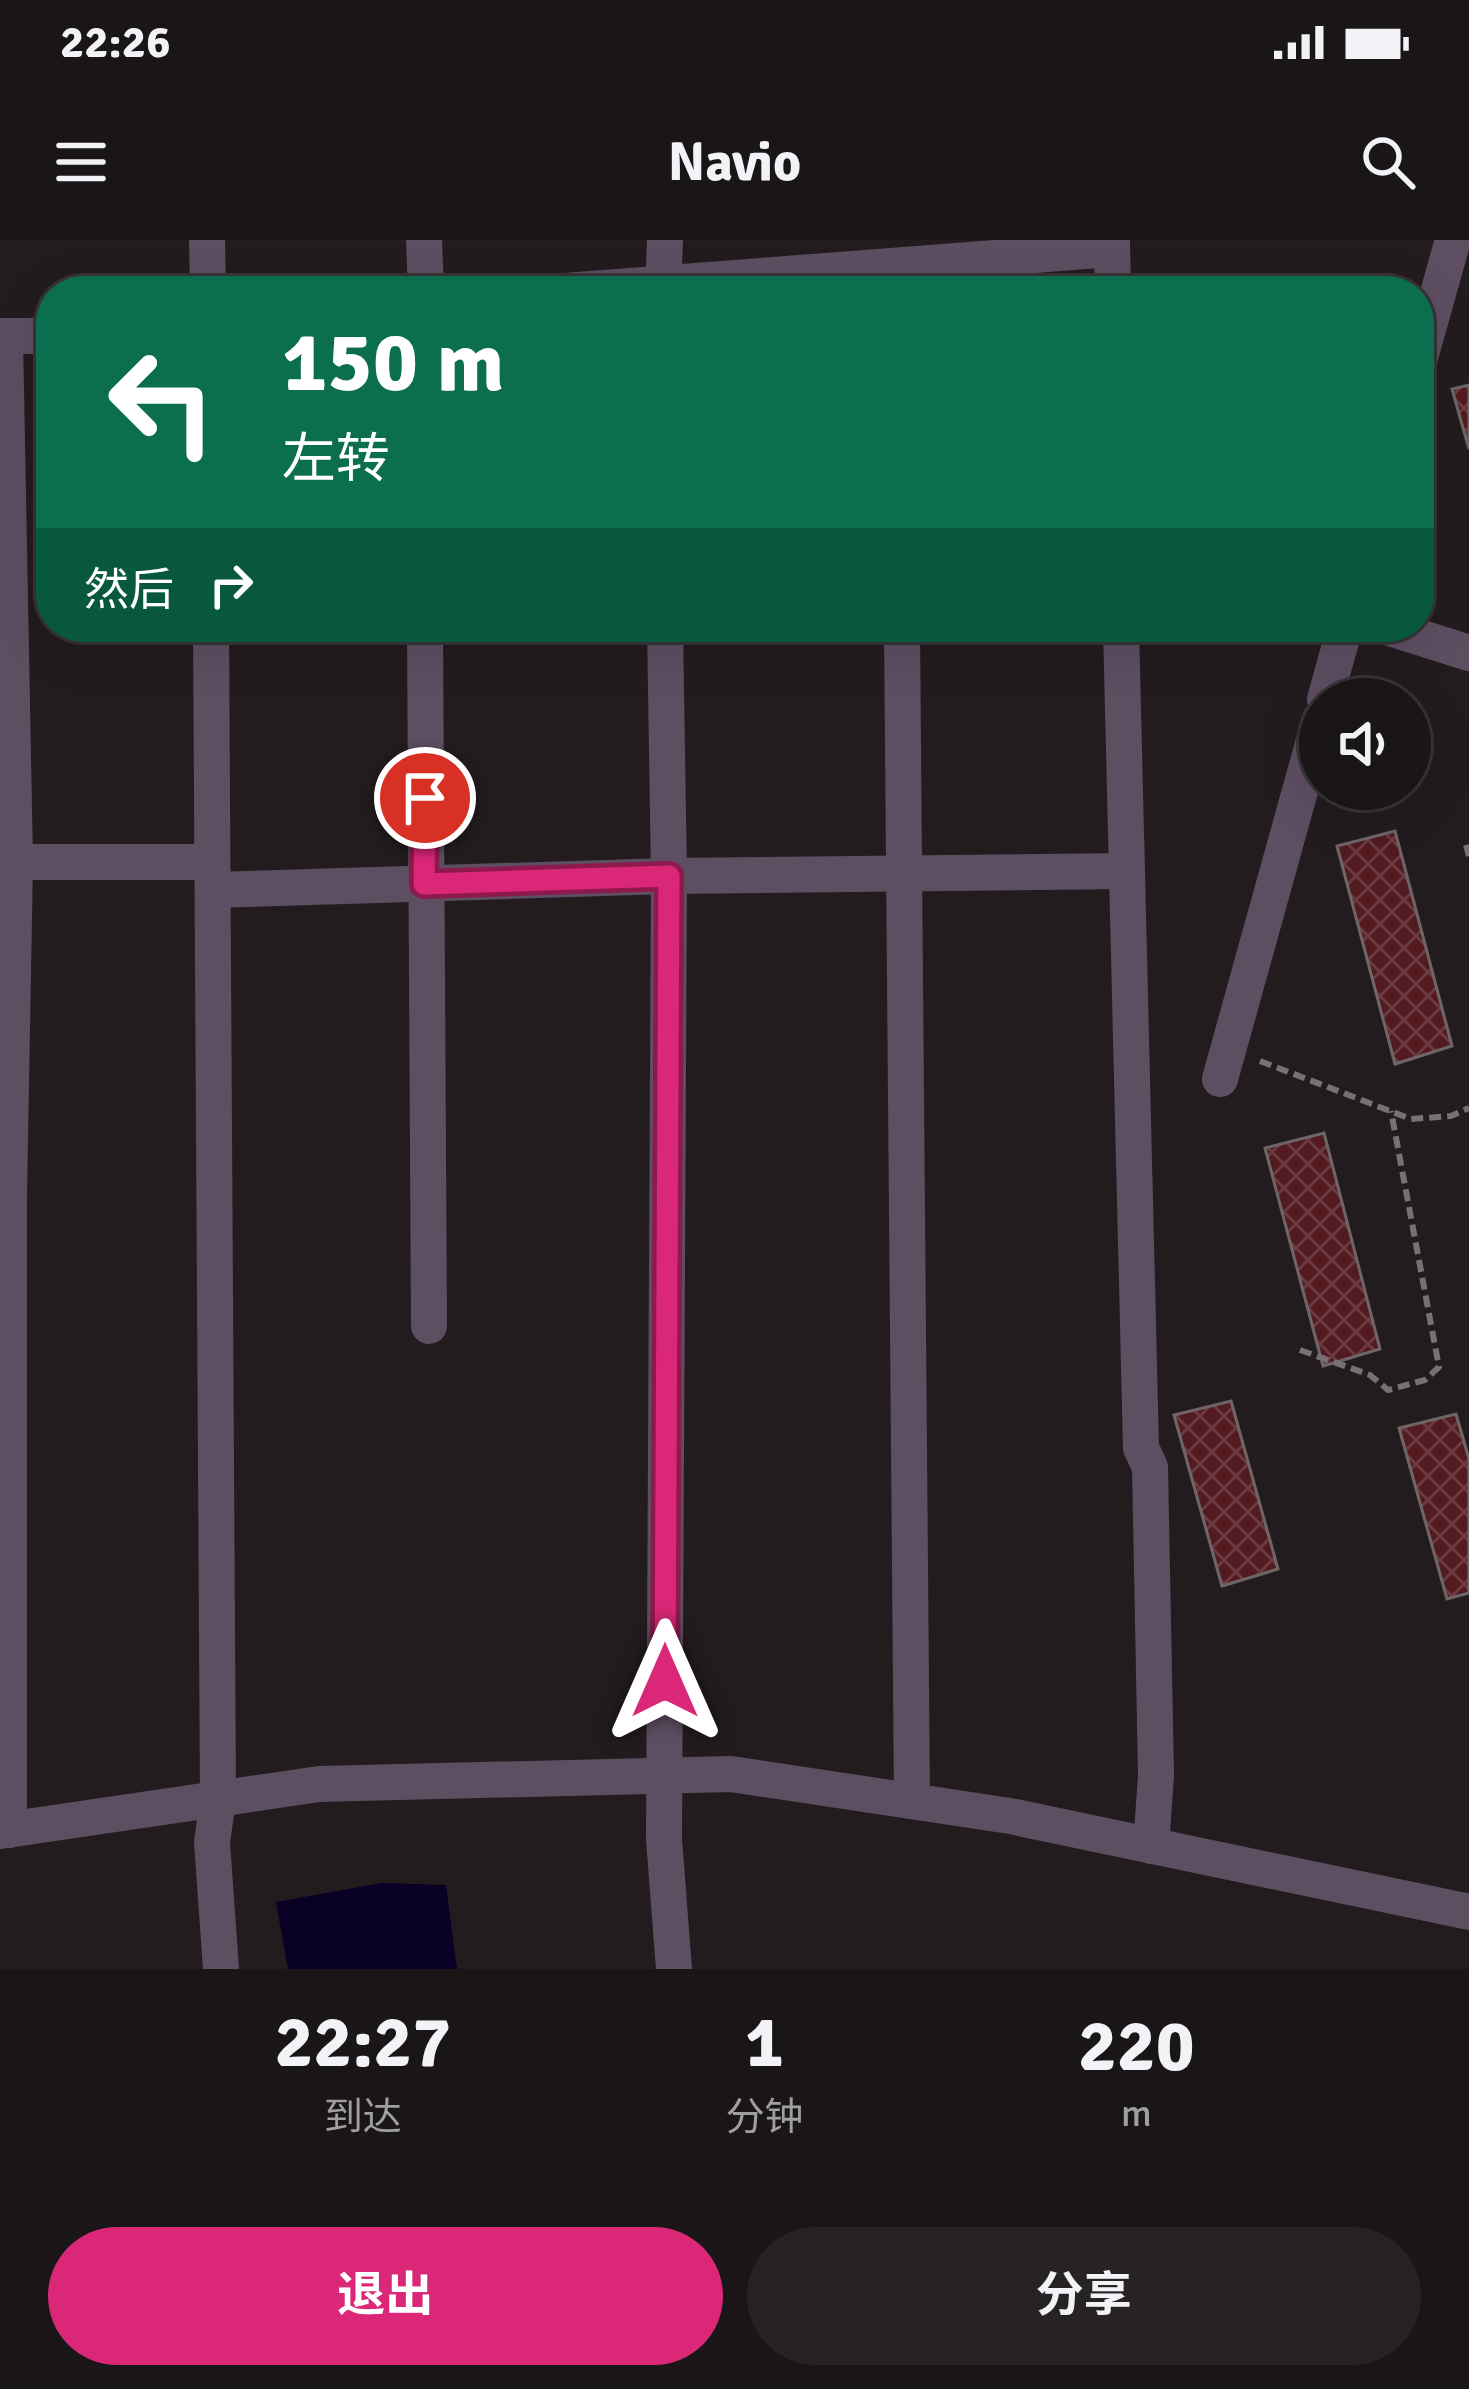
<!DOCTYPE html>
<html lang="zh">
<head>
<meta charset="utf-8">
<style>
  :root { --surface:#1a1517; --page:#272224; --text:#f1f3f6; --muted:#9f9fa1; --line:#383436; --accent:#db2777 }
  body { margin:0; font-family:Signika,"Noto Sans SC",sans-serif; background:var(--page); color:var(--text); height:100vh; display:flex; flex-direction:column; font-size:45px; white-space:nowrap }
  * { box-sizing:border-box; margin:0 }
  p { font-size:39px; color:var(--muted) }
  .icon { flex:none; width:66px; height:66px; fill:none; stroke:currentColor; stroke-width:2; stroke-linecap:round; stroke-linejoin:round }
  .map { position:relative; height:1729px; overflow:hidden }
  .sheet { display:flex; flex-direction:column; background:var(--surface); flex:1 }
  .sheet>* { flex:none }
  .top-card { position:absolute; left:36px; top:36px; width:1398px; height:366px; border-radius:48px; box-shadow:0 12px 48px #0002,0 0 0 3px var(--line); background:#0b6e4f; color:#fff; overflow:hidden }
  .fabs { position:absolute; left:1299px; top:438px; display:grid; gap:24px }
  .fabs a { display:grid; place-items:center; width:132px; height:132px; border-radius:50%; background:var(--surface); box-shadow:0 12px 48px #0002,0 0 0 3px var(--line); font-size:60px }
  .pin { position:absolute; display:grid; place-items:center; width:102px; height:102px; color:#fff; margin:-51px; border:6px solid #fff; border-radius:50%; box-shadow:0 3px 12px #0007 }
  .me { position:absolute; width:132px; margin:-66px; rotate:0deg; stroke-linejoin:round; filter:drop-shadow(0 0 9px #0008) }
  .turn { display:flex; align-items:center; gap:42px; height:252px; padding:0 48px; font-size:54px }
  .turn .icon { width:156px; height:156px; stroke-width:2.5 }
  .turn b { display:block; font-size:84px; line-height:102px }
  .then { display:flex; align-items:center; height:114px; padding:0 48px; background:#0003; gap:24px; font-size:45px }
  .eta { display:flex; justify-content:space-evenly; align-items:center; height:204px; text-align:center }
  .eta b { font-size:72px; font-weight:700; line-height:84px }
  .action { display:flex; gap:24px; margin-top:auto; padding:24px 48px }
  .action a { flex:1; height:138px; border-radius:72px; background:var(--accent); color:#fff; font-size:48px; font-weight:700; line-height:138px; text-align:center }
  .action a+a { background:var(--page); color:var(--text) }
  .status { display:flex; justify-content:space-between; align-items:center; height:84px; padding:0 60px; background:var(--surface); direction:ltr }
  .status svg { height:33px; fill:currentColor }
  header { display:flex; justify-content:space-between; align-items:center; height:156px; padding:0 48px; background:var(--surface); font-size:54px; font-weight:700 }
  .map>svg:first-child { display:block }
  .water { fill:#090025 }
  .building { fill:url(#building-cross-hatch); stroke:#6e6666; stroke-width:3 }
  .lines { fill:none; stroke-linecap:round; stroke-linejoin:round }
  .path { stroke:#777174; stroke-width:6; stroke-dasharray:12 6; stroke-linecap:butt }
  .minor { stroke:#5e4e62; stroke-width:36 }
  .route-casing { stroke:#8e194d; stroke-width:30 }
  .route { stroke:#db2777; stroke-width:21 }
</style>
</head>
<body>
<div class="status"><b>22:26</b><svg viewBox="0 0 49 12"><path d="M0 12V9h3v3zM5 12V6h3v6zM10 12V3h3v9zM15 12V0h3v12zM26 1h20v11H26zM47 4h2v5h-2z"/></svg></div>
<header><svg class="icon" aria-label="menu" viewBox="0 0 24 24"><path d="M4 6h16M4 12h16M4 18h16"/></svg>Navio<svg class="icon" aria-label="search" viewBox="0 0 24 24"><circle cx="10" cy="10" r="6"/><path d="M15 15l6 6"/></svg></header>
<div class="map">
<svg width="1469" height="1729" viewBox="0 0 1469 1729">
  <defs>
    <pattern id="building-cross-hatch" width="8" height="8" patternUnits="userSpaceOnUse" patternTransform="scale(3)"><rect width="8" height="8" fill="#531a20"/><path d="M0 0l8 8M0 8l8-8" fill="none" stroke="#6c3b41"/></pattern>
  </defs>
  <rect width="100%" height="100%" fill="#231c1f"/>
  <path class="water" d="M382,1643L446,1645L457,1729H288L276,1662Z"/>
  <g class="building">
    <path d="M1469,145V209L1452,149Z"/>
    <path d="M1395,591L1452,806L1395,824L1337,606Z"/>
    <path d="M1324,893L1380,1109L1323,1126L1265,908Z"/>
    <path d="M1231,1161L1278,1329L1222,1346L1174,1175Z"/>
    <path d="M1456,1174L1469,1219V1353L1447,1359L1399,1188Z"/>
  </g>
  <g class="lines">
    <g class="path">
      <path d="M1466,605L1469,616"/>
      <path d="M1260,821L1411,879L1451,876L1469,868"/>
      <path d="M1300,1110L1370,1135L1388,1150L1425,1140L1439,1127L1391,871"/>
    </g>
    <g class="minor">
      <path d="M207,0L208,51"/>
      <path d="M424,0L426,51"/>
      <path d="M1112,0L1113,51"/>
      <path d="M565,51L1112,9"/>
      <path d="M663,51L665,0"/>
      <path d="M0,96H51"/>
      <path d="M5,96L15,622L9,955V1590"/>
      <path d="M1419,121L1453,0"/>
      <path d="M211,387L218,1559L212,1602L221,1729"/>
      <path d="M425,387L429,1086"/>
      <path d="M665,387L669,636L664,1599L674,1729"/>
      <path d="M902,387L912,1561"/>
      <path d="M1121,387L1141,1208L1150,1227L1156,1536L1151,1606"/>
      <path d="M1387,387L1469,413"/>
      <path d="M1325,459L1345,387"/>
      <path d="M0,622H212"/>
      <path d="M213,650L669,636L1127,631"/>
      <path d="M1220,839L1320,479"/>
      <path d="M0,1591L319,1544L731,1534L1010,1576L1469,1672"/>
    </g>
  </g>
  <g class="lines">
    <g class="route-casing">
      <path id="route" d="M425,558L424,644L669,636L665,1441"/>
    </g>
    <use href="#route" class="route"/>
  </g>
</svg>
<div class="fabs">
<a><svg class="icon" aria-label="sound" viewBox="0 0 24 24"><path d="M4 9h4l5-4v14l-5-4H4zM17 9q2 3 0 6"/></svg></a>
</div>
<div class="pin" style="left:425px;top:558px;background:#d93025"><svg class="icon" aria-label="arrive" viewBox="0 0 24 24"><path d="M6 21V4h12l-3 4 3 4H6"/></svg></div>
<svg class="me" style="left:665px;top:1441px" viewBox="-20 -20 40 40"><path d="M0-17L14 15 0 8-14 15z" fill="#db2777" stroke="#fff" stroke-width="4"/></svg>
<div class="top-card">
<div class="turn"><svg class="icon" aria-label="left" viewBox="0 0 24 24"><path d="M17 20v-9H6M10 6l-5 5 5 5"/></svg><div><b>150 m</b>左转</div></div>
<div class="then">然后<svg class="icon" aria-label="right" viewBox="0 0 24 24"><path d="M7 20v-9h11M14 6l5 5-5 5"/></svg></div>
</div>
</div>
<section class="sheet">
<div class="eta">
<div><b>22:27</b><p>到达</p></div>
<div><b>1</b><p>分钟</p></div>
<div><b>220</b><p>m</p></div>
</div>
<div class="action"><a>退出</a><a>分享</a></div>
</section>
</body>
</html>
